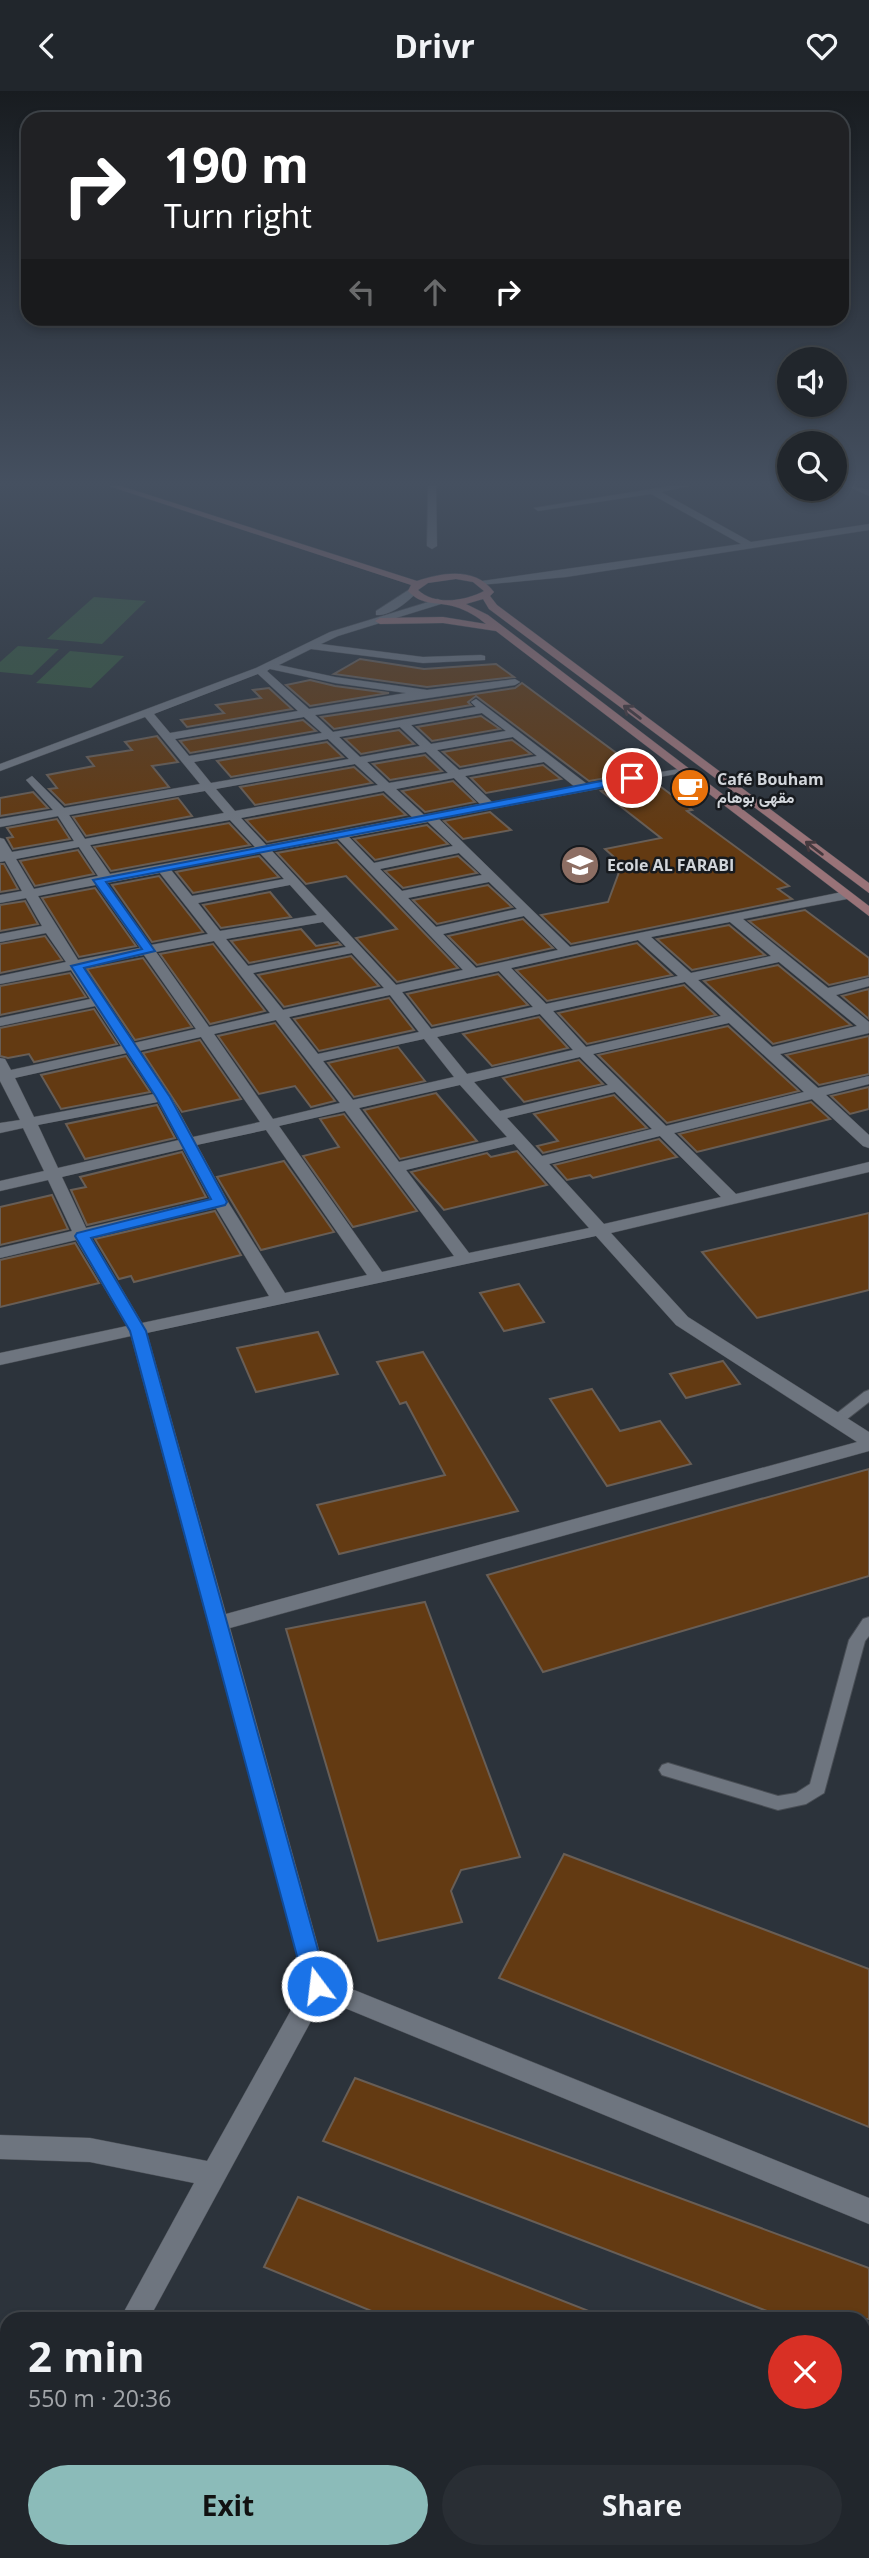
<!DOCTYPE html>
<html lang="en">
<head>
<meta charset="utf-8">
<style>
  :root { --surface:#21262c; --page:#292e34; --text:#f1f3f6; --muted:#a2a5a9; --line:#3e4348; --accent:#8bbbb9 }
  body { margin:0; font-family:"Open Sans",Vazirmatn,sans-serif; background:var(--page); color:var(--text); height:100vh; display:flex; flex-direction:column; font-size:26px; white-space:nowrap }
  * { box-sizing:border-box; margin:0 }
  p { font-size:23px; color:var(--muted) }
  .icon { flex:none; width:38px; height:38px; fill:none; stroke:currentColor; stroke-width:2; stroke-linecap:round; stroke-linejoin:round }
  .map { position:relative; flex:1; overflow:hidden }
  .details { position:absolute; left:0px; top:2221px; width:870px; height:247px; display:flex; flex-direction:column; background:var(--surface); border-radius:21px 21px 0 0; box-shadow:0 4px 10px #0003,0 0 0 2px var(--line) }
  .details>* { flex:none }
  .top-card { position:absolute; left:21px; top:21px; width:828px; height:214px; border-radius:21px; box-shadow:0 4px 10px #0003,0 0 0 2px var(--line); background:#202124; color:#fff; overflow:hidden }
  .buttons { position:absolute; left:777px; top:256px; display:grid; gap:14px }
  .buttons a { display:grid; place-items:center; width:70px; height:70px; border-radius:50%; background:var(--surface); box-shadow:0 4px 10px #0003,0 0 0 2px var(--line); font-size:35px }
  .pin { position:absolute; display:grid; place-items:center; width:60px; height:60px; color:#fff; margin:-30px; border:4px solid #fff; border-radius:50%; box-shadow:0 2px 7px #0007 }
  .me { position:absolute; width:77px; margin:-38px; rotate:345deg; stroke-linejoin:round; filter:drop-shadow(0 0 5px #0008) }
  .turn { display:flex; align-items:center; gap:24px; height:147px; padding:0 28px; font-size:32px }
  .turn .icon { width:91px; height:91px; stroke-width:2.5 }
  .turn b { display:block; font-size:49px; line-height:60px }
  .lanes { display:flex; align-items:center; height:66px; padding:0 28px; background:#0003; justify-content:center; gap:35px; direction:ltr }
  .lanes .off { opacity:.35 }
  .round { display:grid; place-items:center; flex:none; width:74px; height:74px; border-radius:37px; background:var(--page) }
  .headline { display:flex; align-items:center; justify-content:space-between; height:119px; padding:0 28px }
  h1 { font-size:42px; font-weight:700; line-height:52px }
  .button { display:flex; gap:14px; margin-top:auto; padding:14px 28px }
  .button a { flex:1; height:80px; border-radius:42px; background:var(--accent); color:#111; font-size:28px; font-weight:700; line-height:80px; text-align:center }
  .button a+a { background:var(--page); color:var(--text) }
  header { display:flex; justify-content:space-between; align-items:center; height:91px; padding:0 28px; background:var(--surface); font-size:32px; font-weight:700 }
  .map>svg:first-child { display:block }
  .green { fill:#36583f }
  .building { fill:#633a12; stroke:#685e56; stroke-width:2 }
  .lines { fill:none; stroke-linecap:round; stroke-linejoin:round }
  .lane-casing { stroke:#4a4f56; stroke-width:2 }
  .street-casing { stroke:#4a4f56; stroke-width:1 }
  .secondary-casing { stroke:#4a4f56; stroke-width:1 }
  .lane { fill:#6e757f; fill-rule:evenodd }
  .street { fill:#6e757f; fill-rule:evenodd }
  .secondary { fill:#997378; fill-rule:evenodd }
  .oneway { stroke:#44393e }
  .route { fill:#1a73e8; stroke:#114b97; stroke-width:2 }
  .labels { text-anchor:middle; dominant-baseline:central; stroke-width:5; stroke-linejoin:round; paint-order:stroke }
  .far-poi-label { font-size:16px; font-weight:bold; fill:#d2d6db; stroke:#171a1e; text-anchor:start }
</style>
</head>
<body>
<header><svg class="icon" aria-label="back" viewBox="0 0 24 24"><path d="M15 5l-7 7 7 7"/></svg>Drivr<svg class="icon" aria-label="heart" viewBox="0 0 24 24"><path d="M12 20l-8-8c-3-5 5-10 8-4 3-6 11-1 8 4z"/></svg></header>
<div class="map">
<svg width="869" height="2467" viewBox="0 0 869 2467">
  <rect width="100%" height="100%" fill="#2c333b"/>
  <g class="green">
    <path d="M94,506L146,510L102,553L47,548Z"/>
    <path d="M18,555L59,558L32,584L0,581V571Z"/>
    <path d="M70,560L124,565L91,597L36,592Z"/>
  </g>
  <g class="building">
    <path d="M360,568L424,578L496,573L514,586L427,596L334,583Z"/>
    <path d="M310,589L335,595L389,602L310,615L286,594Z"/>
    <path d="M522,592L642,681L589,690L476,605L468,611L471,614L334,638L321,626L515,597Z"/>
    <path d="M269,597L292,618L187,636L181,629L224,622L216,614L261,607L253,599Z"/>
    <path d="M481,625L500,638L432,650L417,636Z"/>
    <path d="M303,629L316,640L190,662L180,650Z"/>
    <path d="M399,639L414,653L361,663L345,648Z"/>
    <path d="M157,645L178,671L152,675L169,696L65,714L49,698L57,697L47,684L94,675L87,666L132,659L125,651Z"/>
    <path d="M512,649L531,663L460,676L443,661Z"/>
    <path d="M327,651L343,666L231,686L217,670Z"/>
    <path d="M425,664L442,680L390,689L373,673Z"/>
    <path d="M543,674L561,688L486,702L471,687Z"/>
    <path d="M354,676L372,692L255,714L240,696Z"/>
    <path d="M453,690L475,711L425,721L402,700Z"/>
    <path d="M653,690L692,719L687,720L789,795L778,798L792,808L571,853L541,824L608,811L622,773L605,758L661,747L601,700Z"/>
    <path d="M33,701L48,717L0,725V707Z"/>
    <path d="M383,703L406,724L267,751L246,729Z"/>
    <path d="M178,707L192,725L86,745L73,726Z"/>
    <path d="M490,721L511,739L463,748L444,730Z"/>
    <path d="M57,728L70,748L13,758L7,747L13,746L7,737Z"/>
    <path d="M229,732L250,754L111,780L94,756Z"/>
    <path d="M427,734L448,753L375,769L354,748Z"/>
    <path d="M337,751L458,877L397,891L356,847L397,838L346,785L306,793L277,762Z"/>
    <path d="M78,759L94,783L35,795L20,770Z"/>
    <path d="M259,765L279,786L193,802L176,781Z"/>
    <path d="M458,765L477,782L403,797L385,780Z"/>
    <path d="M0,773H4L18,798L0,801Z"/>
    <path d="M159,785L203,841L152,851L112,794Z"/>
    <path d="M488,794L512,816L437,833L413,809Z"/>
    <path d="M95,797L136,855L79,866L42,807Z"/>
    <path d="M270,801L291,826L221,837L203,814Z"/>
    <path d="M25,810L38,833L0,840V814Z"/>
    <path d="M805,819L869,867V885L829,894L749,830Z"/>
    <path d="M523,828L553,857L477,874L448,845Z"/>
    <path d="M729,834L765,864L692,879L657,848Z"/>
    <path d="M301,838L316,855L338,851L341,854L249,872L231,850Z"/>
    <path d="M45,845L62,869L0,882V853Z"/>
    <path d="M637,852L672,884L547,910L516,879Z"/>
    <path d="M213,853L265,920L210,933L160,863Z"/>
    <path d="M351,865L379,895L284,916L258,884Z"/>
    <path d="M143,867L192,936L135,949L87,878Z"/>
    <path d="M778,874L851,934L773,953L704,890Z"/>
    <path d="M70,882L86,906L0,924V895Z"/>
    <path d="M498,883L528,914L432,935L407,903Z"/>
    <path d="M684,894L716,924L587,953L558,922Z"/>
    <path d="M869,898V928L842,905Z"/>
    <path d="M389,907L414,939L319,960L294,928Z"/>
    <path d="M94,918L117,953L34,971L29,963L8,967L0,965V937Z"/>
    <path d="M539,926L568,957L492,975L463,943Z"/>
    <path d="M275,932L335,1010L311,1016L295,995L259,1003L218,945Z"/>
    <path d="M728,935L799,1000L667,1032L598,964Z"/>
    <path d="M869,945V983L819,994L786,964Z"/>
    <path d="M200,949L241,1008L182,1021L143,962Z"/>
    <path d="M398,956L425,990L354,1006L328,972Z"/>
    <path d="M126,965L150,1001L61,1018L41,984Z"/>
    <path d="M579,969L603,993L524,1011L503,987Z"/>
    <path d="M869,996V1018L850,1023L831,1005Z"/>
    <path d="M436,1002L477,1050L400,1068L364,1019Z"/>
    <path d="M614,1004L647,1037L543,1062L537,1055L558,1050L534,1023Z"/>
    <path d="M811,1011L830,1028L697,1061L679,1043Z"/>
    <path d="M157,1014L175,1047L85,1068L66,1033Z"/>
    <path d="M344,1023L417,1120L353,1136L303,1065L339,1056L320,1028Z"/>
    <path d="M659,1048L677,1066L593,1087L590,1084L567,1089L554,1074Z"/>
    <path d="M517,1060L547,1094L444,1119L411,1081L487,1062L491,1066Z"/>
    <path d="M182,1061L206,1106L87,1134L71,1099L86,1096L80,1086Z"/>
    <path d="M284,1070L334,1141L261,1159L217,1086Z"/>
    <path d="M52,1104L68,1138L0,1154V1116Z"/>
    <path d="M215,1120L241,1164L134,1191L131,1185L119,1188L95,1148Z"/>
    <path d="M869,1122V1199L757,1227L702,1161Z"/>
    <path d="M75,1152L99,1192L0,1216V1169Z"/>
    <path d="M519,1193L544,1231L504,1240L480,1202Z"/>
    <path d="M318,1241L338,1283L256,1301L237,1257Z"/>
    <path d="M423,1261L518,1420L339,1463L317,1414L445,1384L406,1311L400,1313L377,1271Z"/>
    <path d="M723,1270L740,1293L686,1307L670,1283Z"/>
    <path d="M592,1298L620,1340L660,1330L691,1373L607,1395L550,1308Z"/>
    <path d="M869,1378V1485L543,1581L487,1484Z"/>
    <path d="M425,1511L520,1766L461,1779L451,1800L462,1831L378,1850L286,1538Z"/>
    <path d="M564,1763L869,1878V2036L499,1887Z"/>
    <path d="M355,1987L869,2177V2228H788L323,2050Z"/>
    <path d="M298,2106L604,2226L603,2228H391L264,2176Z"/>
  </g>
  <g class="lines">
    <g class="lane-casing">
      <g id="lane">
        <path d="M869,1299V1311L842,1332H832L830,1329L832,1326L864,1301Z"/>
        <path d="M869,1526V1545L865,1550L824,1702L806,1713L778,1719L662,1684L659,1679L662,1674L668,1672L778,1705L796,1702L810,1693L849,1549L863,1528Z"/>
      </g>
    </g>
    <g class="street-casing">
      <g id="street">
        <path d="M428,395H436L437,455L432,458L427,455Z"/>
        <path d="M670,395H689L661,401L751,451L869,433V439L566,486L480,494L475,491L741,453L651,403L538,420L534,417Z"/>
        <path d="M851,395L869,399V405L852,397Z"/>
        <path d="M410,498L418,500C408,511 391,525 376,524V520Z"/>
        <path d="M438,508L443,511L441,513L338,545L321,553L423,566L481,564L485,565V569L423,572L311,558L279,574L335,586L427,599L515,588L520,591L515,594L315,624L333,641L476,616L471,611L476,608L587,693L685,677L687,679L681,682L439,728L570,856L847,800L853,804L847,808L743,828L828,897L869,887V895L836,904L869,931V942L780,963L818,997L869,985V993L826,1004L869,1044V1057L863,1055L812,1008L674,1042L736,1103L869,1071V1081L611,1142L688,1226L869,1341V1360L230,1537L327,1888L869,2107V2133L323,1908L149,2228H120L194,2092L90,2071L0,2068V2044L90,2047L207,2070L305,1894L131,1245L0,1274V1262L127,1235L76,1149L0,1167V1157L72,1140L48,1089L0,1100V1090L44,1080L23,1037L0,1042V1032L20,1029L0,990V967L5,968L11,979L121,955L95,915L0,935V927L90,908L71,879L0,893V885L66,871L46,842L0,851V843L42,835L26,807L0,812V804L22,800L5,770L0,771V747L4,748L12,761L74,750L58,725L0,736V728L53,719L26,689L32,685L64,717L200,693L145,626L0,680V673L256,577L330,541ZM270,578L335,592L406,602L309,618L267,580ZM258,583L298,620L170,642L154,623ZM482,622L506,640L431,653L411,634ZM304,626L322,642L189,665L175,648ZM400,636L420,655L360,666L339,646ZM513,646L537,665L459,679L437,659ZM328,648L349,668L211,692L194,671ZM426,661L448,682L389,692L367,671ZM544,671L575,696L492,711L465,685ZM355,673L378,694L235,720L216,698ZM454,687L480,713L424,724L396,698ZM205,700L224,722L85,748L69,724ZM384,700L412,726L266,754L241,727ZM230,729L255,756L110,783L90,754ZM428,731L453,755L374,772L349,746ZM338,748L463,879L396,894L272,760ZM79,756L98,785L34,798L16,768ZM260,762L284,788L192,805L171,779ZM459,762L482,784L402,800L380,778ZM160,782L208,843L151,854L107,792ZM489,791L517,818L436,836L408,807ZM96,794L140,857L78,869L38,805ZM290,794L317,824L220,840L198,812ZM524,825L558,859L476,877L443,843ZM323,831L346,856L248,875L226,848ZM730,831L771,865L691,882L651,846ZM638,849L678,885L546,913L511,877ZM214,850L270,922L209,936L156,861ZM352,862L384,897L283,919L253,882ZM144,864L196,938L134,952L83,876ZM779,871L857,935L772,956L698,889ZM499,880L533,916L431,938L402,901ZM685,891L721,925L586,956L553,920ZM390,904L419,941L318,963L289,926ZM540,923L573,959L467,983L437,946ZM276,929L340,1012L273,1028L214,943ZM729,932L804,1001L666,1035L593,963ZM201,946L260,1031L193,1046L171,1006L139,960ZM424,948L454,986L353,1009L323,970ZM127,962L154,1003L34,1026L15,987ZM580,966L608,994L500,1020L474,991ZM460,994L507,1046L399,1071L359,1017ZM615,1001L652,1038L542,1065L507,1027ZM158,1011L179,1049L58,1077L38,1034ZM345,1020L454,1165L382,1181L279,1035ZM266,1039L367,1184L285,1202L228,1111L197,1054ZM660,1045L721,1106L604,1133L549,1073ZM514,1053L589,1137L469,1162L406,1079ZM183,1058L210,1108L86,1137L62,1086ZM216,1117L269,1205L142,1232L91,1146ZM596,1145L676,1234L857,1351L226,1523L147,1242Z"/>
        <path d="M7,2448V2460H31L28,2467H0V2459Z"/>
        <path d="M637,2460H679L681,2467H640Z"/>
      </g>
    </g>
    <g class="secondary-casing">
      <path id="secondary" d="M109,395H121L417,490C443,481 476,476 494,501L490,505L497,514L869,792V802L489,518L483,508L466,513L488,524L869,815V825L496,540L443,532L380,533L375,530L380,527L443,526L486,533C478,526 466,519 456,516C438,510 423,516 408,500L411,494ZM456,488L473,491L484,500C465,510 435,515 418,499L428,492Z"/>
    </g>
    <use href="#lane" class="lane"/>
    <use href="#street" class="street"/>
    <use href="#secondary" class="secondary"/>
  </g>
  <defs><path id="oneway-shaft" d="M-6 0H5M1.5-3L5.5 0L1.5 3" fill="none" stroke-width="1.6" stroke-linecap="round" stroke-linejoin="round" transform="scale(1.75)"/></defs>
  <g class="oneway">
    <use href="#oneway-shaft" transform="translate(632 621) rotate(-143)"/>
    <use href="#oneway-shaft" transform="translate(814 757) rotate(-143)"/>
  </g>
  <linearGradient id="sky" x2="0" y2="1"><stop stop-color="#181c20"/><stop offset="0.53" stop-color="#455060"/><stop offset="1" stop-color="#455060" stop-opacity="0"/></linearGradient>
  <rect width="869" height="740" fill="url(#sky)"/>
  <path class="route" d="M632,684L636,685V690L106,791L155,860L84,877L170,1006L227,1111L225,1114L91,1147L146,1240L328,1895L324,1902L317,1905L309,1902L305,1895L130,1240L75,1145L77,1142L211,1108L156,1006L71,875L142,858L93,789Z"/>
  <defs>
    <g id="cafe-disc" transform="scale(2.0125)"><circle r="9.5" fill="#e8710a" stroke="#171a1e"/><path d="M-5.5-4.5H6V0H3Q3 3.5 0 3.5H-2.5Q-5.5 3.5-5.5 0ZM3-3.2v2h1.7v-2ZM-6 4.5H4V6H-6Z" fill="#fff"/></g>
    <g id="school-disc" transform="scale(2.0125)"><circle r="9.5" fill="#8d6e63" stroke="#171a1e"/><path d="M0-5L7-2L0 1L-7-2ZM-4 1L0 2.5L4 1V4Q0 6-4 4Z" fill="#fff"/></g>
  </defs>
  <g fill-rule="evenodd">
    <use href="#cafe-disc" x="690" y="697"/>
    <use href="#school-disc" x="580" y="774"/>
  </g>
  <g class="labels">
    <g class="far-poi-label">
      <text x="717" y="688">Café Bouham<tspan x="717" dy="18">مقهى بوهام</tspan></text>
      <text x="607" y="774">Ecole AL FARABI</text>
    </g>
  </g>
</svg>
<div class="buttons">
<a><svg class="icon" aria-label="sound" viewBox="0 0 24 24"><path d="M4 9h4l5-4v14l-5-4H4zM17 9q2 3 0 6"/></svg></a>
<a><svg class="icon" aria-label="search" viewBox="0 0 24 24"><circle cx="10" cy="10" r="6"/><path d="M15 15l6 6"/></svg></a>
</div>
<div class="pin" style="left:632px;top:687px;background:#d93025"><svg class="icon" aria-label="arrive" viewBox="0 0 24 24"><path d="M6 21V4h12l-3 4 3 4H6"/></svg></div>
<svg class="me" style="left:317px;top:1895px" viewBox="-20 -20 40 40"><circle r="17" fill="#1a73e8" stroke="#fff" stroke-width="3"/><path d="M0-11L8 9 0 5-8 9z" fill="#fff"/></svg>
<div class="top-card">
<div class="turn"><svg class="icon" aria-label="right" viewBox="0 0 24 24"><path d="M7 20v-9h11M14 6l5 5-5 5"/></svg><div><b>190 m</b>Turn right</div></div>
<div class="lanes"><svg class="icon off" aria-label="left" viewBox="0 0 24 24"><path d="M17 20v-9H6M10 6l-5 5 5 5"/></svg><svg class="icon off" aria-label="ahead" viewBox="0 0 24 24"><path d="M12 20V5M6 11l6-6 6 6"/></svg><svg class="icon" aria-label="right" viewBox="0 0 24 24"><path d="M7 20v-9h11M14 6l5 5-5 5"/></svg></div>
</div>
<section class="details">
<div class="headline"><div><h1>2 min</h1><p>550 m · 20:36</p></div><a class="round" style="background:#d93025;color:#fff"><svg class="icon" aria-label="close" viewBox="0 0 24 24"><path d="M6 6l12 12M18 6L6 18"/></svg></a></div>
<div class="button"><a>Exit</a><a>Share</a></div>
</section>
</div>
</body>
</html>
